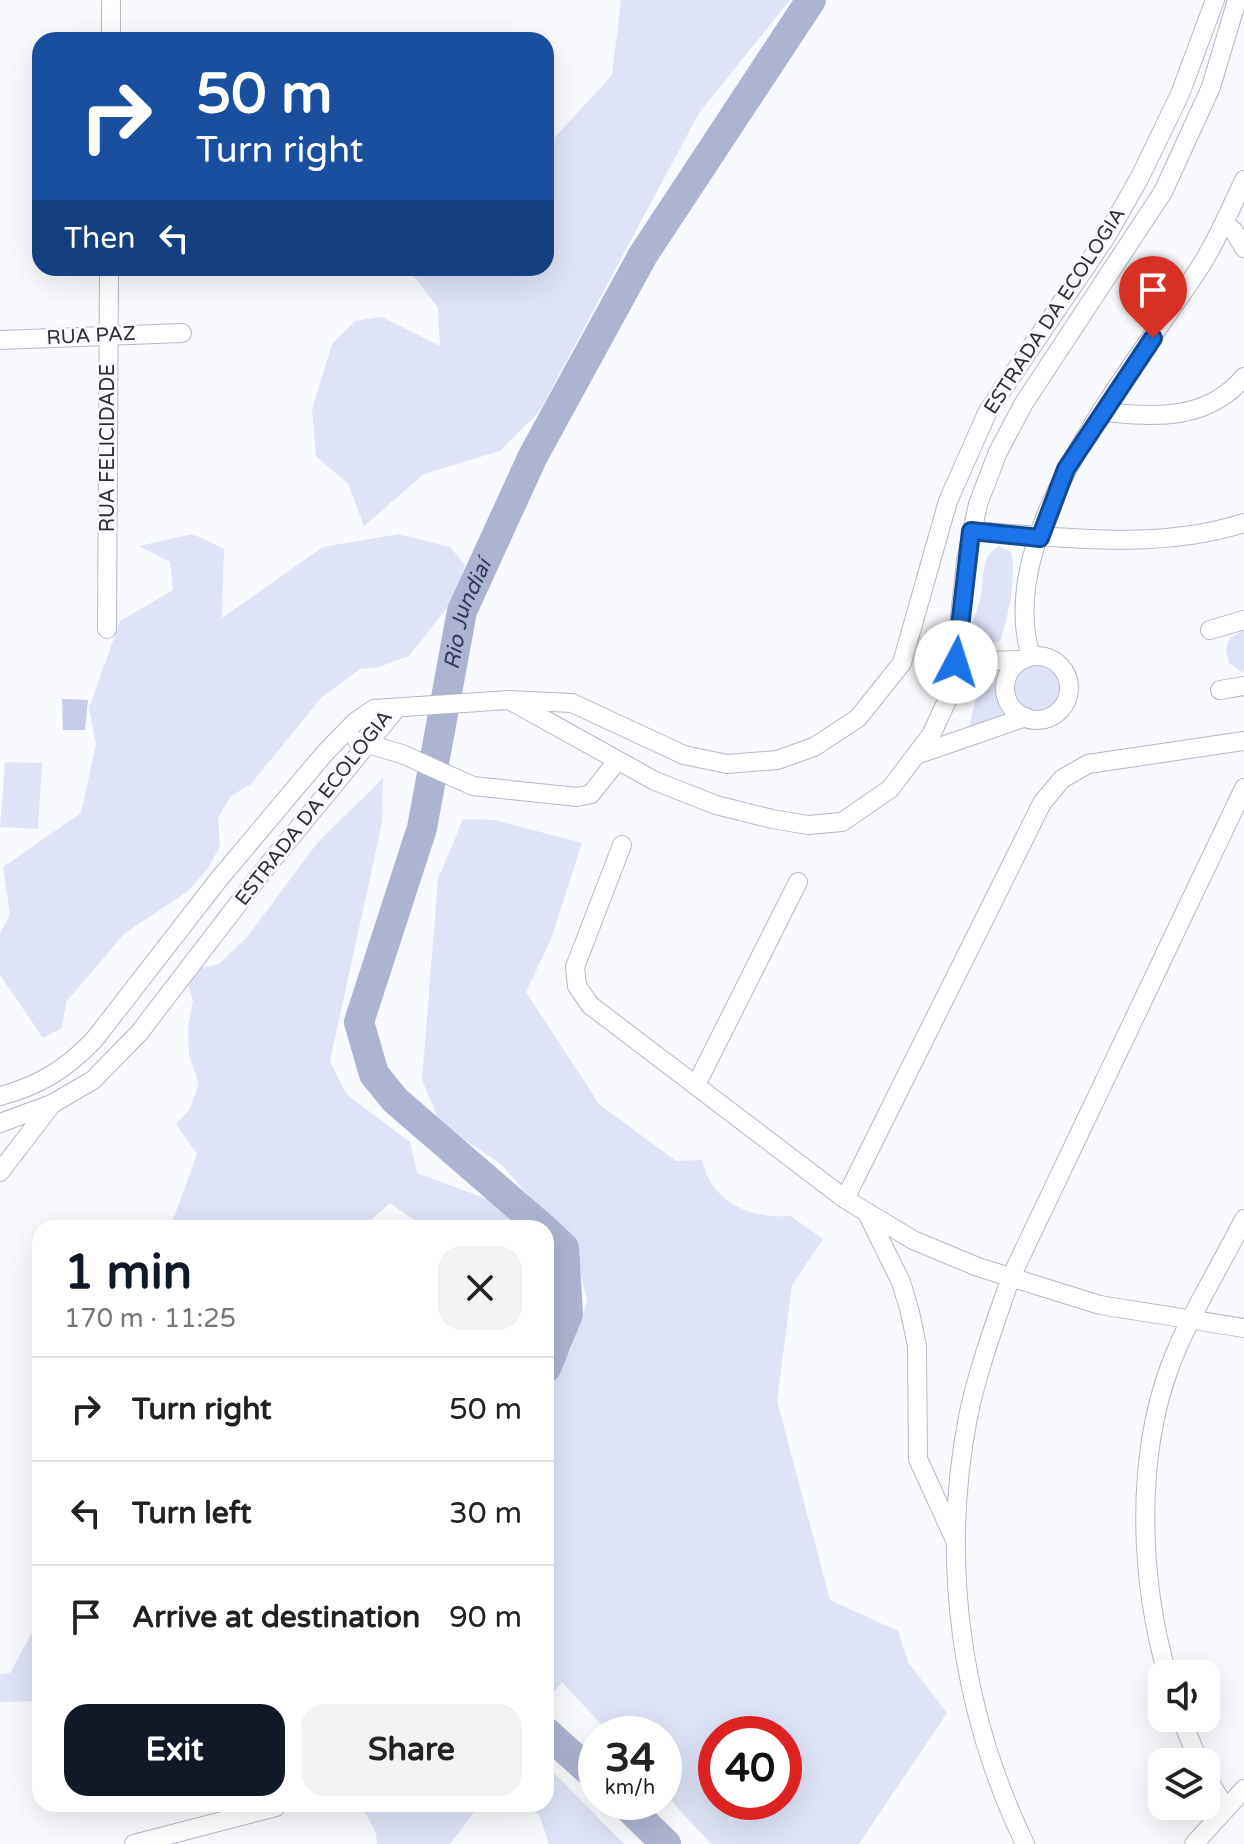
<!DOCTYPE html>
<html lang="en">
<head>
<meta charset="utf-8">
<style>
  :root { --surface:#fff; --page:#f2f2f2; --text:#222; --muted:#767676; --line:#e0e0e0; --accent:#111827 }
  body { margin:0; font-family:"Varela Round",sans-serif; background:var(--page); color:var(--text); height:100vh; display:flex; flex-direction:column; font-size:30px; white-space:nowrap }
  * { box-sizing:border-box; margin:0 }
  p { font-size:26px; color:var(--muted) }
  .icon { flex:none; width:44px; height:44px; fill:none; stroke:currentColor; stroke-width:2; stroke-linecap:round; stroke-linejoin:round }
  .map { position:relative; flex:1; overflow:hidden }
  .details { position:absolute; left:32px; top:1220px; width:522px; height:592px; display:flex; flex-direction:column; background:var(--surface); border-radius:24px; box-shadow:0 8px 32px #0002 }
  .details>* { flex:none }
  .top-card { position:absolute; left:32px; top:32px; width:522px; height:244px; border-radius:24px; box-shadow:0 8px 32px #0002; background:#1a4fa0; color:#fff; overflow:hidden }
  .fabs { position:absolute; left:1148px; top:1660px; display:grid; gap:16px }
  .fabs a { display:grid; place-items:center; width:72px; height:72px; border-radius:16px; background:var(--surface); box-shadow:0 8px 32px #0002; font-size:40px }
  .speed { position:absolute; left:578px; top:1716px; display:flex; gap:16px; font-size:40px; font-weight:700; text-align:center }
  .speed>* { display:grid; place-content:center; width:104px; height:104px; border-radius:50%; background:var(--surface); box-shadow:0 8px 32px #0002; line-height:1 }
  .speed small { font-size:20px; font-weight:400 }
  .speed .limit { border:12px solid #d22; background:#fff; color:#111 }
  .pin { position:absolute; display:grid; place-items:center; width:68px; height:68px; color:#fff; margin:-82px -34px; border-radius:50% 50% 50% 0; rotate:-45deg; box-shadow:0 0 8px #0007 }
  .pin .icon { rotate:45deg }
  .me { position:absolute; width:88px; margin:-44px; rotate:5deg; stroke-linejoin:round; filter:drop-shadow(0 0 6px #0008) }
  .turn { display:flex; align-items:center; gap:28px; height:168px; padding:0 32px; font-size:36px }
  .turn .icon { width:104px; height:104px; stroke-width:2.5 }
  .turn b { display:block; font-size:56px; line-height:68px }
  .then { display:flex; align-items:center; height:76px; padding:0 32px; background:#0003; gap:16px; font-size:30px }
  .round { display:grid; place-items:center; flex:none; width:84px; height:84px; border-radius:24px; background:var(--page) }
  .overview { display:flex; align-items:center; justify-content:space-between; height:136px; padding:0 32px }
  h1 { font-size:48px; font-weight:700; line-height:60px; color:var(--accent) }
  .button { display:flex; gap:16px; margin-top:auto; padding:16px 32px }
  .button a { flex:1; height:92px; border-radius:24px; background:var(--accent); color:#fff; font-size:32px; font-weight:700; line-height:92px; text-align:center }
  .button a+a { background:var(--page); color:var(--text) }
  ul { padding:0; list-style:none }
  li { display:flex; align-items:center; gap:24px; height:104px; padding:0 32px; border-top:2px solid var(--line) }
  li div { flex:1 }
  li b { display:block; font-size:30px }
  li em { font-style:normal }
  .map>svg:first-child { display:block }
  .green { fill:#dee3f7; fill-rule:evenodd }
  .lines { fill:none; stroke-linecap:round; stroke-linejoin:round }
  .river { stroke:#acb4d1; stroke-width:30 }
  .building { fill:#c5cdeb }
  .minor-casing { stroke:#b3b8c8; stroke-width:20 }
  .minor { stroke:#fff; stroke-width:18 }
  .route-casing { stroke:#114b97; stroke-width:20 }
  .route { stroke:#1a73e8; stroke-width:14 }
  .labels { text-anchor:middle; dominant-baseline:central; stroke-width:6; stroke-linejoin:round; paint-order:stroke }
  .street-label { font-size:20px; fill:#2d2f35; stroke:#f9fafd }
  .water-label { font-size:22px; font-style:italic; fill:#323a64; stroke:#f9fafd }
</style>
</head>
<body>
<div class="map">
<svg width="1244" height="1844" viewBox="0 0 1244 1844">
  <rect width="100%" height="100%" fill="#f9fafd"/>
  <g class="green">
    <path d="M621,0H790L699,113L539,412L500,451L424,474L364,526L348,484L316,456L312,409L332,344L355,321L382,317L440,346L438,307L407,268H546V147L612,75Z"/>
    <path d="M193,534L224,549L222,618L323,547L399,534L450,547L465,565L454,599L409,656L376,668L360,669L321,698L251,784L231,796L218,818L220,846L208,868L188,891L124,934L66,1002L62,1028L43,1038L0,975V934L10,914L3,867L81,813L96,744L89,708L120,621L173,590L170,562L139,546Z"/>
    <path d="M999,546L1011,552C1017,577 1008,618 1000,641L989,645L971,633C972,621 977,612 980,600C985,581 979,556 999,546Z"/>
    <path d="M1244,630V673L1229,663L1226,650L1229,639Z"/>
    <circle cx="1038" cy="688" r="23"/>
    <path d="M994,669L997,696L1005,717L969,728L976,697L975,675Z"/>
    <path d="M5,762L42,763L38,829L0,827Z"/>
    <path d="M383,778L382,823L330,1061L346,1094L410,1142L417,1173L490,1200L524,1228H426L390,1203L362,1228H206L173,1220L197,1154L176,1124L190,1109L199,1083L189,1056L188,1028L193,1000L184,972L219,964L247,937L318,842Z"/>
    <path d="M463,819L495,820L582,843L551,939L526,992L599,1104L676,1161L702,1160C712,1204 752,1219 791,1216L823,1239L792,1285L777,1401L830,1600L898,1631L908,1662L947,1713L859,1844H711L664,1793V1734H610L562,1682L546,1703V1287L569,1355L587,1302L576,1250L501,1164L440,1123L422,1080L438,879ZM716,1734H784V1802H716Z"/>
    <path d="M40,1627V1701L0,1702V1674L10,1673L34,1629Z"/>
    <path d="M546,1765L624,1844H549L540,1817L529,1804H546Z"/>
    <path d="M349,1804H480L450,1844H377L376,1833L364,1809Z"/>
  </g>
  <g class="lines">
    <g class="river">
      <path id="s1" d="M543,1228L395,1100L374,1074L359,1022L422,828L462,611L533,456L643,255L811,0"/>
      <path d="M546,1231L564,1248L568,1314L546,1368"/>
      <path d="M546,1732L596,1777"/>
      <path d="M623,1802L666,1844"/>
    </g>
  </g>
  <path class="building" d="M62,699L88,700L85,730H63Z"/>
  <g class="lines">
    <g class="minor-casing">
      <g id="minor">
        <path d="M111,40V0"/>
        <path d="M1225,224L1234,231L1244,248"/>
        <path d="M0,340L182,333"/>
        <path d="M1104,412C1156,417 1207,421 1244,377"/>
        <path d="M971,531C1063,537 1154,551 1244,523"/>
        <path d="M107,629L109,268"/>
        <path d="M1210,630L1244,620"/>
        <path d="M1031,656C992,533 1136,365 1200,267C1218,239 1230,210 1244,180"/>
        <circle cx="1037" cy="688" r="32"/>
        <path d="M956,662L1022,660"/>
        <path d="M1220,690L1244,686"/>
        <path d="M511,701L655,781L716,805L772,819L808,825L842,822L890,789L931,735L952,690L966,561L978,504L998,452L1024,403L1163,192L1211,87L1237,0"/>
        <path d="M357,741L402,754L473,786L577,797L591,794L617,761"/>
        <path d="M919,754L1026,717"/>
        <path d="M622,845L575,967L577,986L590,1005L845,1199L913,1240L978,1267L1100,1305L1244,1328"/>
        <path d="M696,1085L798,882"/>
        <path d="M0,1096C39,1086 66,1069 94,1040L219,879L324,754L355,722L374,709L509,700L572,703L684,755L727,764L777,760L814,747L858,718L902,663L948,501L988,411L1106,237L1140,177L1180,94L1215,0"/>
        <path d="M0,1123L52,1104L93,1080L139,1033L264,870L397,708"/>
        <path d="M0,1172L52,1104"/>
        <path d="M845,1199L1042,803L1062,779L1088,764L1244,741"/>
        <path d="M867,1213L901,1282L910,1312L917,1346L918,1459L955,1540"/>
        <path d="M1167,1674C1140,1579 1135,1461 1170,1366C1189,1316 1220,1267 1244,1219"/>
        <path d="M1181,1718L1199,1762"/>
        <path d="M1206,1776L1226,1809"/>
        <path d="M134,1844L276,1807"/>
        <path d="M1025,1844C961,1711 940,1562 968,1417C978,1369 995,1323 1011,1277L1244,788"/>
        <path d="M1194,1844L1244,1789"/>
      </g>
    </g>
    <use href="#minor" class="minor"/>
  </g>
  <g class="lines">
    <g class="route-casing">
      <path id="route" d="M956,662L971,531L1040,538L1066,469L1153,338"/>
    </g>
    <use href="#route" class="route"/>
  </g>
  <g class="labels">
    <g class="street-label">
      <text transform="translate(1055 311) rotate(-57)">ESTRADA DA ECOLOGIA</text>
      <text transform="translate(91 336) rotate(-3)">RUA PAZ</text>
      <text transform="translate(108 448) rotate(-90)">RUA FELICIDADE</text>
      <text transform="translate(314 808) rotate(-52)">ESTRADA DA ECOLOGIA</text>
    </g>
    <g class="water-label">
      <text stroke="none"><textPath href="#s1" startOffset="706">Rio Jundiaí</textPath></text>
    </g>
  </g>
</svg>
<div class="fabs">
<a><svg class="icon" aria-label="sound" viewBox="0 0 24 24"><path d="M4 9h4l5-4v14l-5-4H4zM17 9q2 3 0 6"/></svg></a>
<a><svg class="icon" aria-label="layers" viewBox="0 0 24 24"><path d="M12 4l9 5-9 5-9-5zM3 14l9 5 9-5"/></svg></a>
</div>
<div class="speed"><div>34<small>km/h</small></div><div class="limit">40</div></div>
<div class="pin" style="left:1153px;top:338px;background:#d93025"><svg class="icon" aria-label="arrive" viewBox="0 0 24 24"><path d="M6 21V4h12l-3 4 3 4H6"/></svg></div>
<svg class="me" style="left:956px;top:662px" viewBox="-20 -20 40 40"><circle r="19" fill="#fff"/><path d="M0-13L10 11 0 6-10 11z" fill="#1a73e8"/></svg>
<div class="top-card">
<div class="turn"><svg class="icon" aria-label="right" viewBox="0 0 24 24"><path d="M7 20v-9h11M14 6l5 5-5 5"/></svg><div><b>50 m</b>Turn right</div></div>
<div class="then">Then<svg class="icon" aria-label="left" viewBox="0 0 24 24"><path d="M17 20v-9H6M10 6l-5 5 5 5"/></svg></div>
</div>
<section class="details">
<div class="overview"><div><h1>1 min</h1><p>170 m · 11:25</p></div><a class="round"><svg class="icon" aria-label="close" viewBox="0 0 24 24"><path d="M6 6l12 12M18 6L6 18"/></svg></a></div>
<ul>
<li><svg class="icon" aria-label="right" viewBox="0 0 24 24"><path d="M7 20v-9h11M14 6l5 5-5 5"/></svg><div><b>Turn right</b></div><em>50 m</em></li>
<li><svg class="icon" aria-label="left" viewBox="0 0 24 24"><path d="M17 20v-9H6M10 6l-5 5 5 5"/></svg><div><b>Turn left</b></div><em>30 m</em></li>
<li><svg class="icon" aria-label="arrive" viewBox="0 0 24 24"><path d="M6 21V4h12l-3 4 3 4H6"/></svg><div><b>Arrive at destination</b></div><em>90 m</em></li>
</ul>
<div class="button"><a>Exit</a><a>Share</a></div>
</section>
</div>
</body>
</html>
